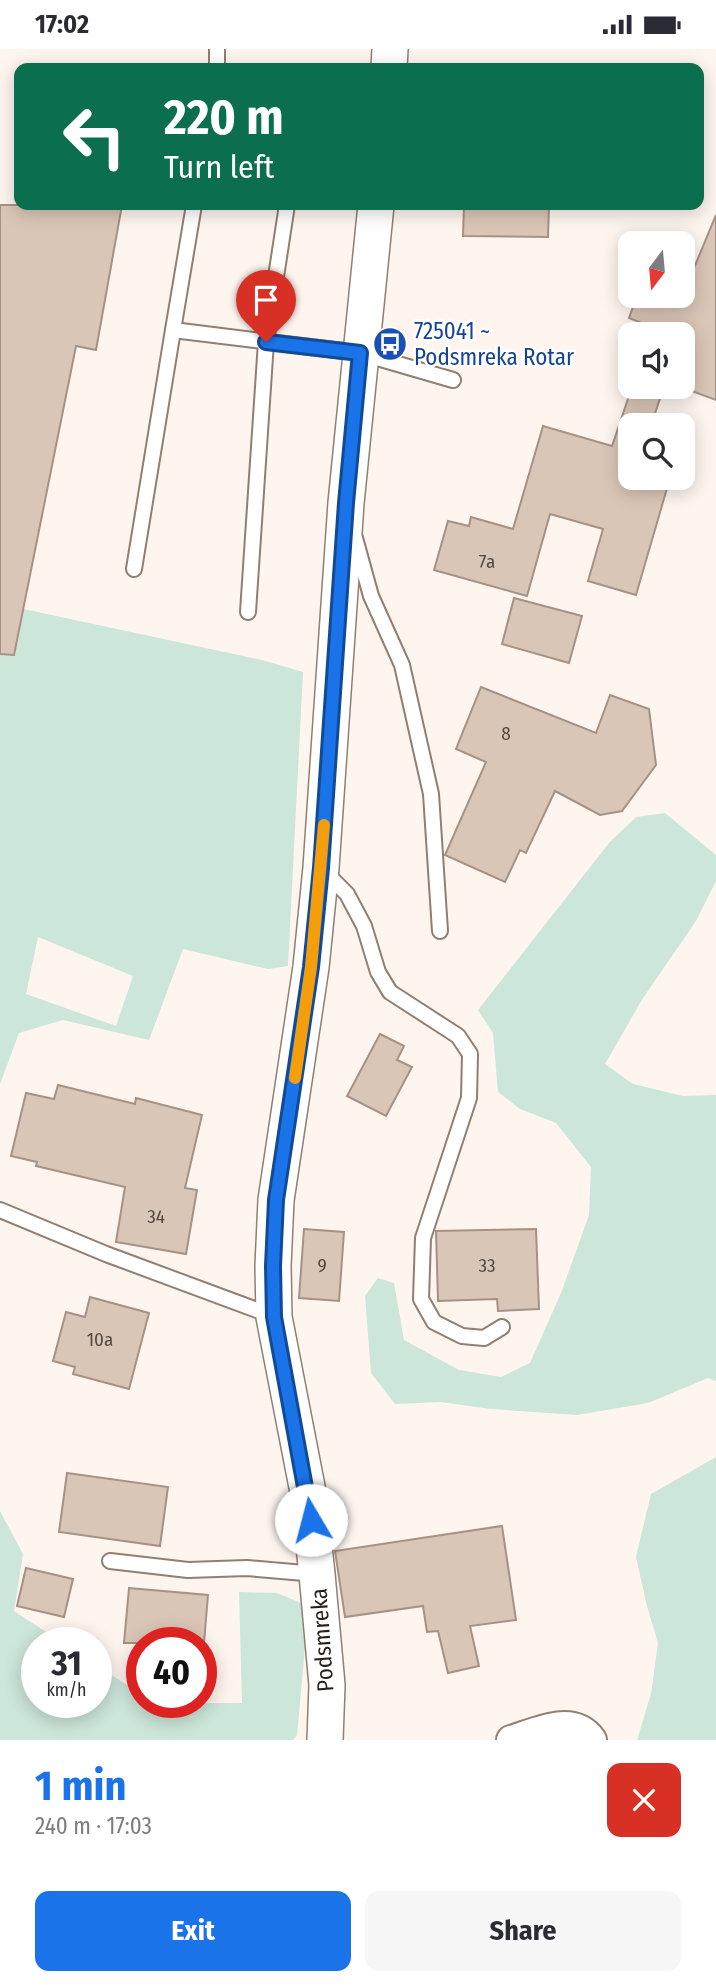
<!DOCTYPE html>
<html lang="en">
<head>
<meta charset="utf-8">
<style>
  :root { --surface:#fff; --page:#f7f7f7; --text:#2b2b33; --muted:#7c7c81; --accent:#1a73e8 }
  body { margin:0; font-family:"Fira Sans Condensed",sans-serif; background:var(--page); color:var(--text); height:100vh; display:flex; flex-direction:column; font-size:26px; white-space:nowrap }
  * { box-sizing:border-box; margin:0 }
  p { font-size:23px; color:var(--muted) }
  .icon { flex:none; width:38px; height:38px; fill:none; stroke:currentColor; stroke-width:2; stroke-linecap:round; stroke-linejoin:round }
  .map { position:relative; height:1691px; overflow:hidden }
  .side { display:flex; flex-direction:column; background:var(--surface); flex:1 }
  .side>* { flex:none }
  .hud { position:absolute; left:14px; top:14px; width:690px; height:147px; border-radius:14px; box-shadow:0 4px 18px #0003; background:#0b6e4f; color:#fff; overflow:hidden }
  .needle { width:46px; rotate:196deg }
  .controls { position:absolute; left:618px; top:182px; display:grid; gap:14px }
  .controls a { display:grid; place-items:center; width:77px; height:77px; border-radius:14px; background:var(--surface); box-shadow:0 4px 18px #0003; font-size:35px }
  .speed { position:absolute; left:21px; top:1578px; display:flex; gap:14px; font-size:35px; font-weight:700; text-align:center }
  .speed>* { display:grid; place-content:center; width:91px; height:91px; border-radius:50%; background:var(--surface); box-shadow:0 4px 18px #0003; line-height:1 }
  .speed small { font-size:18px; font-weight:400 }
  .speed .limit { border:10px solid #d22; background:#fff; color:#111 }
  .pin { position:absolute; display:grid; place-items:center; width:60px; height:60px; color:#fff; margin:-72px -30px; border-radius:50% 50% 50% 0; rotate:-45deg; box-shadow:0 0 7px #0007 }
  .pin .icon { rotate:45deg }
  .me { position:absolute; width:77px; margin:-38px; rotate:352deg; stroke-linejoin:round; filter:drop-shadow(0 0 5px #0008) }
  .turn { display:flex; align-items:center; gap:24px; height:147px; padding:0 35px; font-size:32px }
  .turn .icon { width:91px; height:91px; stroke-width:2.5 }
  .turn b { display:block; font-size:49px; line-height:60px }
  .round { display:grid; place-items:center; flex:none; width:74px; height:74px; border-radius:14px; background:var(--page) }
  .head { display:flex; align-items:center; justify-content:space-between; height:119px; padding:0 35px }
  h1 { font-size:42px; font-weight:700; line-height:52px; color:var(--accent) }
  .primary-button { display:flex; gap:14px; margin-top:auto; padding:14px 35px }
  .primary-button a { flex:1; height:80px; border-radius:14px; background:var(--accent); color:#fff; font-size:28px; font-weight:700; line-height:80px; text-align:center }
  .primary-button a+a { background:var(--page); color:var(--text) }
  .status { display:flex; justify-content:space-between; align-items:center; height:49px; padding:0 35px; background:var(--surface); direction:ltr }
  .status svg { height:19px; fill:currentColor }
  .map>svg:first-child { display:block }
  .green { fill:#cce6d9; fill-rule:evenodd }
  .building { fill:#dac6b7; stroke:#a69284; stroke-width:2 }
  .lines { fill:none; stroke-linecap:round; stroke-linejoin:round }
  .service-casing { stroke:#917f71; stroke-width:18 }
  .minor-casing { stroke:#917f71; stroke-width:32 }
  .tertiary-casing { stroke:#917f71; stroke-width:38 }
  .service { stroke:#fff; stroke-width:14 }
  .minor { stroke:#fff; stroke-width:28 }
  .tertiary { stroke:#fff; stroke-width:35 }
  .route-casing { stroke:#114b97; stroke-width:18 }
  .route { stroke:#1a73e8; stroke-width:12 }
  .slow { stroke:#f59e0b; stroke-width:12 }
  .labels { text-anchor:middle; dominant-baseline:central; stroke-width:5; stroke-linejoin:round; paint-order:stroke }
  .number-label { font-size:19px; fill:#544941 }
  .transit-label { font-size:23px; fill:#164399; stroke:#fff; text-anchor:start }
  .street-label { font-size:23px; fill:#271f1a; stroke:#fff }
</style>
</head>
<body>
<div class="status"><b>17:02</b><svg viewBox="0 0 49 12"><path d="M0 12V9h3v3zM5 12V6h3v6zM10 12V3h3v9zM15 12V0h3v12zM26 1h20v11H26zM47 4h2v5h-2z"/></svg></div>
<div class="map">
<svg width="716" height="1691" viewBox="0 0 716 1691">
  <rect width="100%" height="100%" fill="#fef5ef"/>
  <g class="green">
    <path d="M0,555L262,611L303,623L288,917L268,920L183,900L149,991L63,971L19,984L0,1035ZM38,888L133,927L116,977L26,945Z"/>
    <path d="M665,764L716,806V832L696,872L643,949L605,1015L633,1035L683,1047L716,1046V1332L708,1329L648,1354L577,1366L491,1360L440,1353L395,1355L371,1324L365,1247L378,1229L394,1234L404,1291L459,1321L501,1328L530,1314L561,1244L589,1166L591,1118L556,1074L520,1060L498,1043L493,984L478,961L609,794L636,768Z"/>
    <path d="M716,1408V1691H637L651,1645L658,1594L647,1557L636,1508L651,1445Z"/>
    <path d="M0,1462L23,1505L14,1562L63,1594H37V1654H96V1616L130,1638L142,1640V1654H242L239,1543L277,1544L301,1554L305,1599L297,1686L293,1691H0Z"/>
  </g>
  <g class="building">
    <path d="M0,156H122L96,301L76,297L14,606L0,605Z"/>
    <path d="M464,156H549L548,188L463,187Z"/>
    <path d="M716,166V351L681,338L682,285H661L662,282L629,269L637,247H682V215L694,219Z"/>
    <path d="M632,338H664L651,376H630V429H670L636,546L588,532L603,480L550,465L527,547L434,521L448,472L469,477L471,468L513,480L543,377L612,397Z"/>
    <path d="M514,549L582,567L569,614L502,595Z"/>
    <path d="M481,638L596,684L610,646L649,660L656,716L622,762L600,766L555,742L526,804L520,801L505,833L445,806L486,713L456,700Z"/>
    <path d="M380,985L404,997L397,1011L412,1018L386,1067L347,1047Z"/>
    <path d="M58,1036L135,1055L136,1049L202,1066L185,1139L197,1141L186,1205L116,1193L125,1138L36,1117L37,1113L11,1107L26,1044L54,1050Z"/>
    <path d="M304,1180L344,1183L339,1252L299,1249Z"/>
    <path d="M536,1180L539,1260L498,1262L497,1250L438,1252L436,1182Z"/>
    <path d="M90,1248L149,1264L129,1340L73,1325L75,1318L53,1312L66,1263L85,1268Z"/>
    <path d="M67,1424L168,1438L160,1497L59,1483Z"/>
    <path d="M502,1477L516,1571L470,1577L479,1617L448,1624L438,1582L427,1583L423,1557L345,1568L335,1502Z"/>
    <path d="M26,1519L73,1530L64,1568L17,1557Z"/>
    <path d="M129,1539L208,1546L204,1594H124Z"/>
  </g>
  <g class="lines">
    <g class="service-casing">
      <g id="service">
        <path d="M217,19V0"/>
        <path d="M194,156L173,281L360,304L453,331"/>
        <path d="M355,489L371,547L402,616L431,745L440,882"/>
        <path d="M134,520L173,281"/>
        <path d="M248,563L266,293L287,156"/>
        <path d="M325,823L347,845L364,877L378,923L390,943L458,987L470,1005L469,1049L423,1189L421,1250L434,1273L462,1287L484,1289L502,1278"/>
        <path d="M0,1161L106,1205L273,1267"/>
        <path d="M110,1512L188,1521L247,1519L316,1525"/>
      </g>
    </g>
    <g class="minor-casing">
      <path id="minor" d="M511,1691C537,1683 573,1664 592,1691"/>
    </g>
    <g class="tertiary-casing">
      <g id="tertiary">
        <path d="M389,19L390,0"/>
        <path d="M325,1691L327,1636L317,1525L308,1443L274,1268L273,1217L276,1151L311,918L321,819L346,454L376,156"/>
      </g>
    </g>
    <use href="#service" class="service"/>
    <use href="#minor" class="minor"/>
    <use href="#tertiary" class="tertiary"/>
  </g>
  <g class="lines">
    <g class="route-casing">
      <path id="route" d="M266,293L360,304L346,454L321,819L311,918L276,1151L273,1217L274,1268L311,1471"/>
    </g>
    <use href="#route" class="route"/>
    <path class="slow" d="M295,1029L311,918L324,776"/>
  </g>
  <defs>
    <g id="bus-disc" transform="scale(1.75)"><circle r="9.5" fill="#1a4fb4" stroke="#fff"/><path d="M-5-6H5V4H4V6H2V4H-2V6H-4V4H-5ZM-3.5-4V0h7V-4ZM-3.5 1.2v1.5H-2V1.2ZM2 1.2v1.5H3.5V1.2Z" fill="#fff"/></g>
  </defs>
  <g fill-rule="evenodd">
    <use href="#bus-disc" x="390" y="295"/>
  </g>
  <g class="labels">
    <g class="number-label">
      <text x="487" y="512">7a</text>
      <text x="506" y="684">8</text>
      <text x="156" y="1167">34</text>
      <text x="322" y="1216">9</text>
      <text x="487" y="1216">33</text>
      <text x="100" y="1290">10a</text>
    </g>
    <g class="transit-label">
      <text x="414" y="282">725041 ~<tspan x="414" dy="26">Podsmreka Rotar</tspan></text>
    </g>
    <g class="street-label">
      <text transform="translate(322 1591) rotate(-94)">Podsmreka</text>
    </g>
  </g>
</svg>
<div class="controls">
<a><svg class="needle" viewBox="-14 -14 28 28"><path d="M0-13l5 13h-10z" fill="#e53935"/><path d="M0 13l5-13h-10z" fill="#7c7c81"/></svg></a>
<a><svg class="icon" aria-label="sound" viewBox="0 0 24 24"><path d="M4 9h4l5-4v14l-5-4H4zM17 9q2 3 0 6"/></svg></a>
<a><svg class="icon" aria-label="search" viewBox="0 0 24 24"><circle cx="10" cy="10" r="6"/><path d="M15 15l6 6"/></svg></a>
</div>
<div class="speed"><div>31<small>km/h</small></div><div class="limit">40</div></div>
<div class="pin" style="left:266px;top:293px;background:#d93025"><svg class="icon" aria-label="arrive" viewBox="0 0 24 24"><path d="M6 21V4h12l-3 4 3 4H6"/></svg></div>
<svg class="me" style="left:311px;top:1471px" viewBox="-20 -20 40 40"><circle r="19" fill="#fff"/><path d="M0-13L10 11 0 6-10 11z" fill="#1a73e8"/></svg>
<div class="hud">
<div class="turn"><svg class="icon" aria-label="left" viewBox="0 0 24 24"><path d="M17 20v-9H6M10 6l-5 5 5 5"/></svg><div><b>220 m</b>Turn left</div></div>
</div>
</div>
<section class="side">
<div class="head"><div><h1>1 min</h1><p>240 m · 17:03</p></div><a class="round" style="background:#d93025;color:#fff"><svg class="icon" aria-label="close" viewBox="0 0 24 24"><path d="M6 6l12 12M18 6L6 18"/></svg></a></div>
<div class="primary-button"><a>Exit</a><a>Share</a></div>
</section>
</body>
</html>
